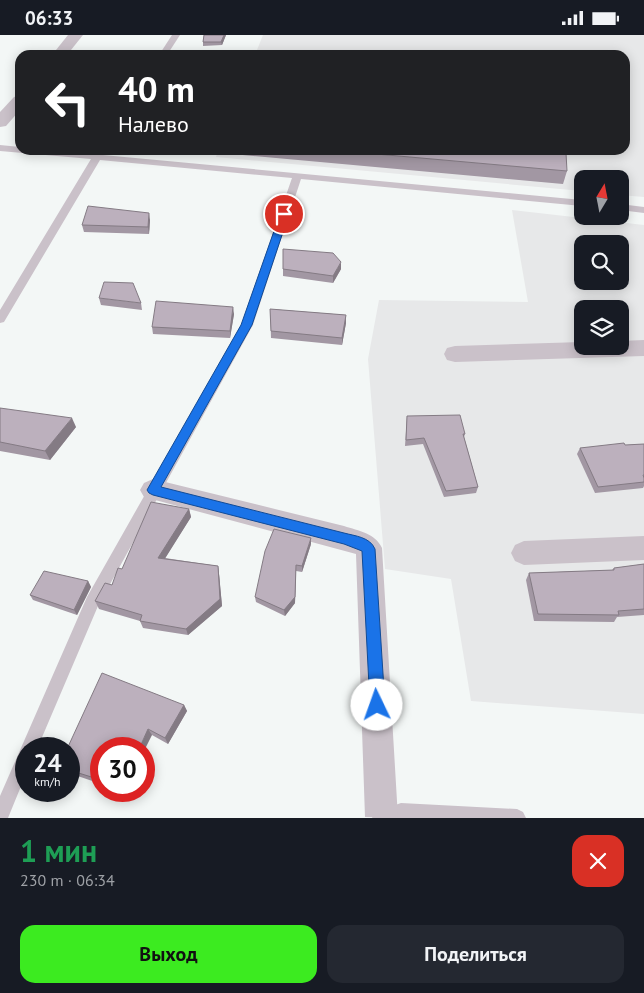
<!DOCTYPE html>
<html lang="ru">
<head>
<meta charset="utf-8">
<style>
  :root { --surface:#171b24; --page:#242831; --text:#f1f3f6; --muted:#9ea1a6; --accent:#3ceb20 }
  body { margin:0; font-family:"PT Sans",sans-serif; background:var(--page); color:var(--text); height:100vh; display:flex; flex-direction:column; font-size:19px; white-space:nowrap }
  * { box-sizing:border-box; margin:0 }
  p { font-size:16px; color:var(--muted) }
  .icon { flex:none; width:28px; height:28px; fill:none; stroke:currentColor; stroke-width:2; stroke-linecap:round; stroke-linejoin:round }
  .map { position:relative; height:783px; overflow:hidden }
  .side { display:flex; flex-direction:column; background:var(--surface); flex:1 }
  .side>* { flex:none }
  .guide { position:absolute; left:15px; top:15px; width:615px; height:105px; border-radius:15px; box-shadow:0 2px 12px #0003; background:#202124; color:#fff; overflow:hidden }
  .needle { width:32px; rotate:10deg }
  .controls { position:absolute; left:574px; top:135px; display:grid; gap:10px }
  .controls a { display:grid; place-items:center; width:55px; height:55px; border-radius:10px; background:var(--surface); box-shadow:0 2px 12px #0003; font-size:25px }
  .speed { position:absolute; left:15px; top:702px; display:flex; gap:10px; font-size:25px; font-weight:700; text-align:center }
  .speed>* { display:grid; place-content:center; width:65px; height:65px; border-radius:50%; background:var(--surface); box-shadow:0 2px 12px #0003; line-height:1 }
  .speed small { font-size:12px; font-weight:400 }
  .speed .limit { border:8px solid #d22; background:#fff; color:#111 }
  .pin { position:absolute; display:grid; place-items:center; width:42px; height:42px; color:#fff; margin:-21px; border:2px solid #fff; border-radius:50%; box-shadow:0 1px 5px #0007 }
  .me { position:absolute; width:55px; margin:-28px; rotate:357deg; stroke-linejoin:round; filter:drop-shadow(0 0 4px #0008) }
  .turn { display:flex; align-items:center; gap:18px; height:105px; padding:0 20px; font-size:22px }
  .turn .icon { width:65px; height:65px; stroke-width:2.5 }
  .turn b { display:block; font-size:35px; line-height:42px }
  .round { display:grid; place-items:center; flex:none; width:52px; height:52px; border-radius:15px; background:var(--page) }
  .headline { display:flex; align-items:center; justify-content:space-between; height:85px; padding:0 20px }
  h1 { font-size:30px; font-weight:700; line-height:38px; color:#1e9e55 }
  .cta { display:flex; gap:10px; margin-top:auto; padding:10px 20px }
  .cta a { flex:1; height:58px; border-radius:15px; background:var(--accent); color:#111; font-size:20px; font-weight:700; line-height:58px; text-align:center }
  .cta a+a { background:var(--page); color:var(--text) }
  .status { display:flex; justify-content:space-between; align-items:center; height:35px; padding:0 25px; background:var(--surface); direction:ltr }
  .status svg { height:14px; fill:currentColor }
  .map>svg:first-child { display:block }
  .built { fill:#e7e8e9; fill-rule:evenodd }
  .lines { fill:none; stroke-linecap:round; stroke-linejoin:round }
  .service { fill:#cac1c9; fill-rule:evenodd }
  .minor { fill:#cac1c9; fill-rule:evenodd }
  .wall { fill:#a297a3 }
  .shaded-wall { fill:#847b84 }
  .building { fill:#bcb0bd; stroke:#847b84 }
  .route { fill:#1a73e8; stroke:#114b97 }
</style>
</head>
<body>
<div class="status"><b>06:33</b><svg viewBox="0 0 49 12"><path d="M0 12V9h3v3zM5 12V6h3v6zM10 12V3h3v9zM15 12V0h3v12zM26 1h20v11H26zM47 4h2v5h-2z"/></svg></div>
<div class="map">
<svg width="644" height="783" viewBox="0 0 644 783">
  <rect width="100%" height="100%" fill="#f3f7f6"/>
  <g class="built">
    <path d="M263,0H644V162L620,160V144H582V156L216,122L218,115H625V20H255Z"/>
    <path d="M512,175L644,190V679L471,666L451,544L385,534L368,324L379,265L528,267ZM582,209H620V246H582ZM582,274H620V311H582Z"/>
  </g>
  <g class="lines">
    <g class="service">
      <path d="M172,0H180L167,20H159Z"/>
      <path d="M0,110L20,112V115H50L94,119L97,115H103L105,117L103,120L582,165V171L301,144L253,290L98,571L37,714H26V739L8,783H0V761L87,562L241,290L292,143L100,125L4,287L0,288V275L91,124L0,116Z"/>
      <path d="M620,169L644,172V178L620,175Z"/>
      <path d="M401,768L517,774L523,777L526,783H372L375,777Z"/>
    </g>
    <g class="minor">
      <path d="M68,0H83L67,20H52Z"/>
      <path d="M20,60V75L6,91L0,92V77L14,62Z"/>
      <path d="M644,305V321L455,327L447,325L444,319L447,313L455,311L582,307V311H620V306Z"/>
      <path d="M153,444L344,491C359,496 375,498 382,513L398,783L365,782L356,519L144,462L140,455L144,448Z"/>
      <path d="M644,501V525L524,530L515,526L511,518L515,510L524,506Z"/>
    </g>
  </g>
  <g class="wall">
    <path d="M204,0H226L222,10L203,11V7Z"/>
    <path d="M221,115H535L567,136L563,149L221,118Z"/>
    <path d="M150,185L149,199L84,197L82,190Z"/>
    <path d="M283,234H341L333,248L283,241Z"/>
    <path d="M99,263L141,268L142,275L101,270Z"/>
    <path d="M270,274L346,280V288L342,310L271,303Z"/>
    <path d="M234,279L230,303L153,299L152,292Z"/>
    <path d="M0,373L76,392L50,425L0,416Z"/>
    <path d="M407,381L465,399L464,402L478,452L476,458L444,462L423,409L405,411Z"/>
    <path d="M644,409V451L643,453L595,458L577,419L580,413Z"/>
    <path d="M189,474L191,482L165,523L218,531L219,539L222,571L188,600L143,593L140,586L99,574L95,566L112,550L122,534Z"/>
    <path d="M311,509L302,537L296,536L295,568L285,581L256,567L255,562Z"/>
    <path d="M644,529V580L617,582L614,587L534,586L526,545L529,538L612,535L614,533Z"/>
    <path d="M88,546L91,552L77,580L33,565L30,560Z"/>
    <path d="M184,670L187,676L168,709L152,700L101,714V749L69,738V714Z"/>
  </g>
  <g class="shaded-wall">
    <path d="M224,0H226L222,10L221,7Z"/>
    <path d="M149,178L150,185L149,199L148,192Z"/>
    <path d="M341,227V234L333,248V241Z"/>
    <path d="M233,272L234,279L230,303V296Z"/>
    <path d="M346,280V288L342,310V303Z"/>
    <path d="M72,383L76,392L50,425L45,416Z"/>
    <path d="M189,474L191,482L161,530L158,523Z"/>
    <path d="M311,503V509L302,537V531Z"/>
    <path d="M296,530L295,568L285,581L284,575Z"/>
    <path d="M218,531L219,539L222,571L188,600L186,594Z"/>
    <path d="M88,546L91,552L77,580L74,575Z"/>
    <path d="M184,670L187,676L168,709L165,703Z"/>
    <path d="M148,694L152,700L144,716V714H139Z"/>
  </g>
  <g class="building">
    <path d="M204,0H224L221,7H203Z"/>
    <path d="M331,115H535L566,118L567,136Z"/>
    <path d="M88,171L149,178L148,192L82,190Z"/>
    <path d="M283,214L333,218L341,227L333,241L283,234Z"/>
    <path d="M104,247L133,248L141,268L99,263Z"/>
    <path d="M156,266L233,272L230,296L152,292Z"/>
    <path d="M270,274L346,280L342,303L271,296Z"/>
    <path d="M0,373L72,383L45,416L0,407Z"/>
    <path d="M460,380L465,399H463L478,452L446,456L424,403L406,405L407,381Z"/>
    <path d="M624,408L625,410L644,409V440H643L644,443V447L598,452L580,413Z"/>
    <path d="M151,467L189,474L158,523L218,531L220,564L186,594L140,586L142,580L95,566L105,548L112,550L118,533L122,534Z"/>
    <path d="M274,494L311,503L302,531L296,530L295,562L284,575L255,562L265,516Z"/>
    <path d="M644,529V574L618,576L619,580L538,579L529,538L614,535V533Z"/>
    <path d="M44,536L88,546L74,575L30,560Z"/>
    <path d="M102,638L184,670L165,703L148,694L139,714H101V745L69,735V714H67Z"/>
  </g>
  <path class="route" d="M284,176L289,179L252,290L161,452L344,498C355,501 370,502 375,514L385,670L382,675L377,677L372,675L370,670L362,516L344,509L153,460L149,458L147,455L241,290L280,179Z"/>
</svg>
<div class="controls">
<a><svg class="needle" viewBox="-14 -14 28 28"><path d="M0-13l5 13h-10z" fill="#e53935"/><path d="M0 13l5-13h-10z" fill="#9ea1a6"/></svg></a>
<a><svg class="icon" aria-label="search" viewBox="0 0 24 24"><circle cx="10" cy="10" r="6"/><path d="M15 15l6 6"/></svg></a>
<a><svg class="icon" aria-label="layers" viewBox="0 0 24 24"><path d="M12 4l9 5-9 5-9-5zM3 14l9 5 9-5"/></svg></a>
</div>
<div class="speed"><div>24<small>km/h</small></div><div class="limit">30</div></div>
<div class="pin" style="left:284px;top:179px;background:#d93025"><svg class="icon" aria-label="arrive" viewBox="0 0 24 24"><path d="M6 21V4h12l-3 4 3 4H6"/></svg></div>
<svg class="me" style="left:377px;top:670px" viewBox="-20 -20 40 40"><circle r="19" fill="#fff"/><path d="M0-13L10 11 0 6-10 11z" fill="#1a73e8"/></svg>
<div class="guide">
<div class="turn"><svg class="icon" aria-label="left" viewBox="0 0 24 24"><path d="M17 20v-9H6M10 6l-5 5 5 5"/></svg><div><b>40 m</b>Налево</div></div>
</div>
</div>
<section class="side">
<div class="headline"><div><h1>1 мин</h1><p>230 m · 06:34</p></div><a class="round" style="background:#d93025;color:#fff"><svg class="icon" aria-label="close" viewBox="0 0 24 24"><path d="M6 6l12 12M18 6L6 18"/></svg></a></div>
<div class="cta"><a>Выход</a><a>Поделиться</a></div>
</section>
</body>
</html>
